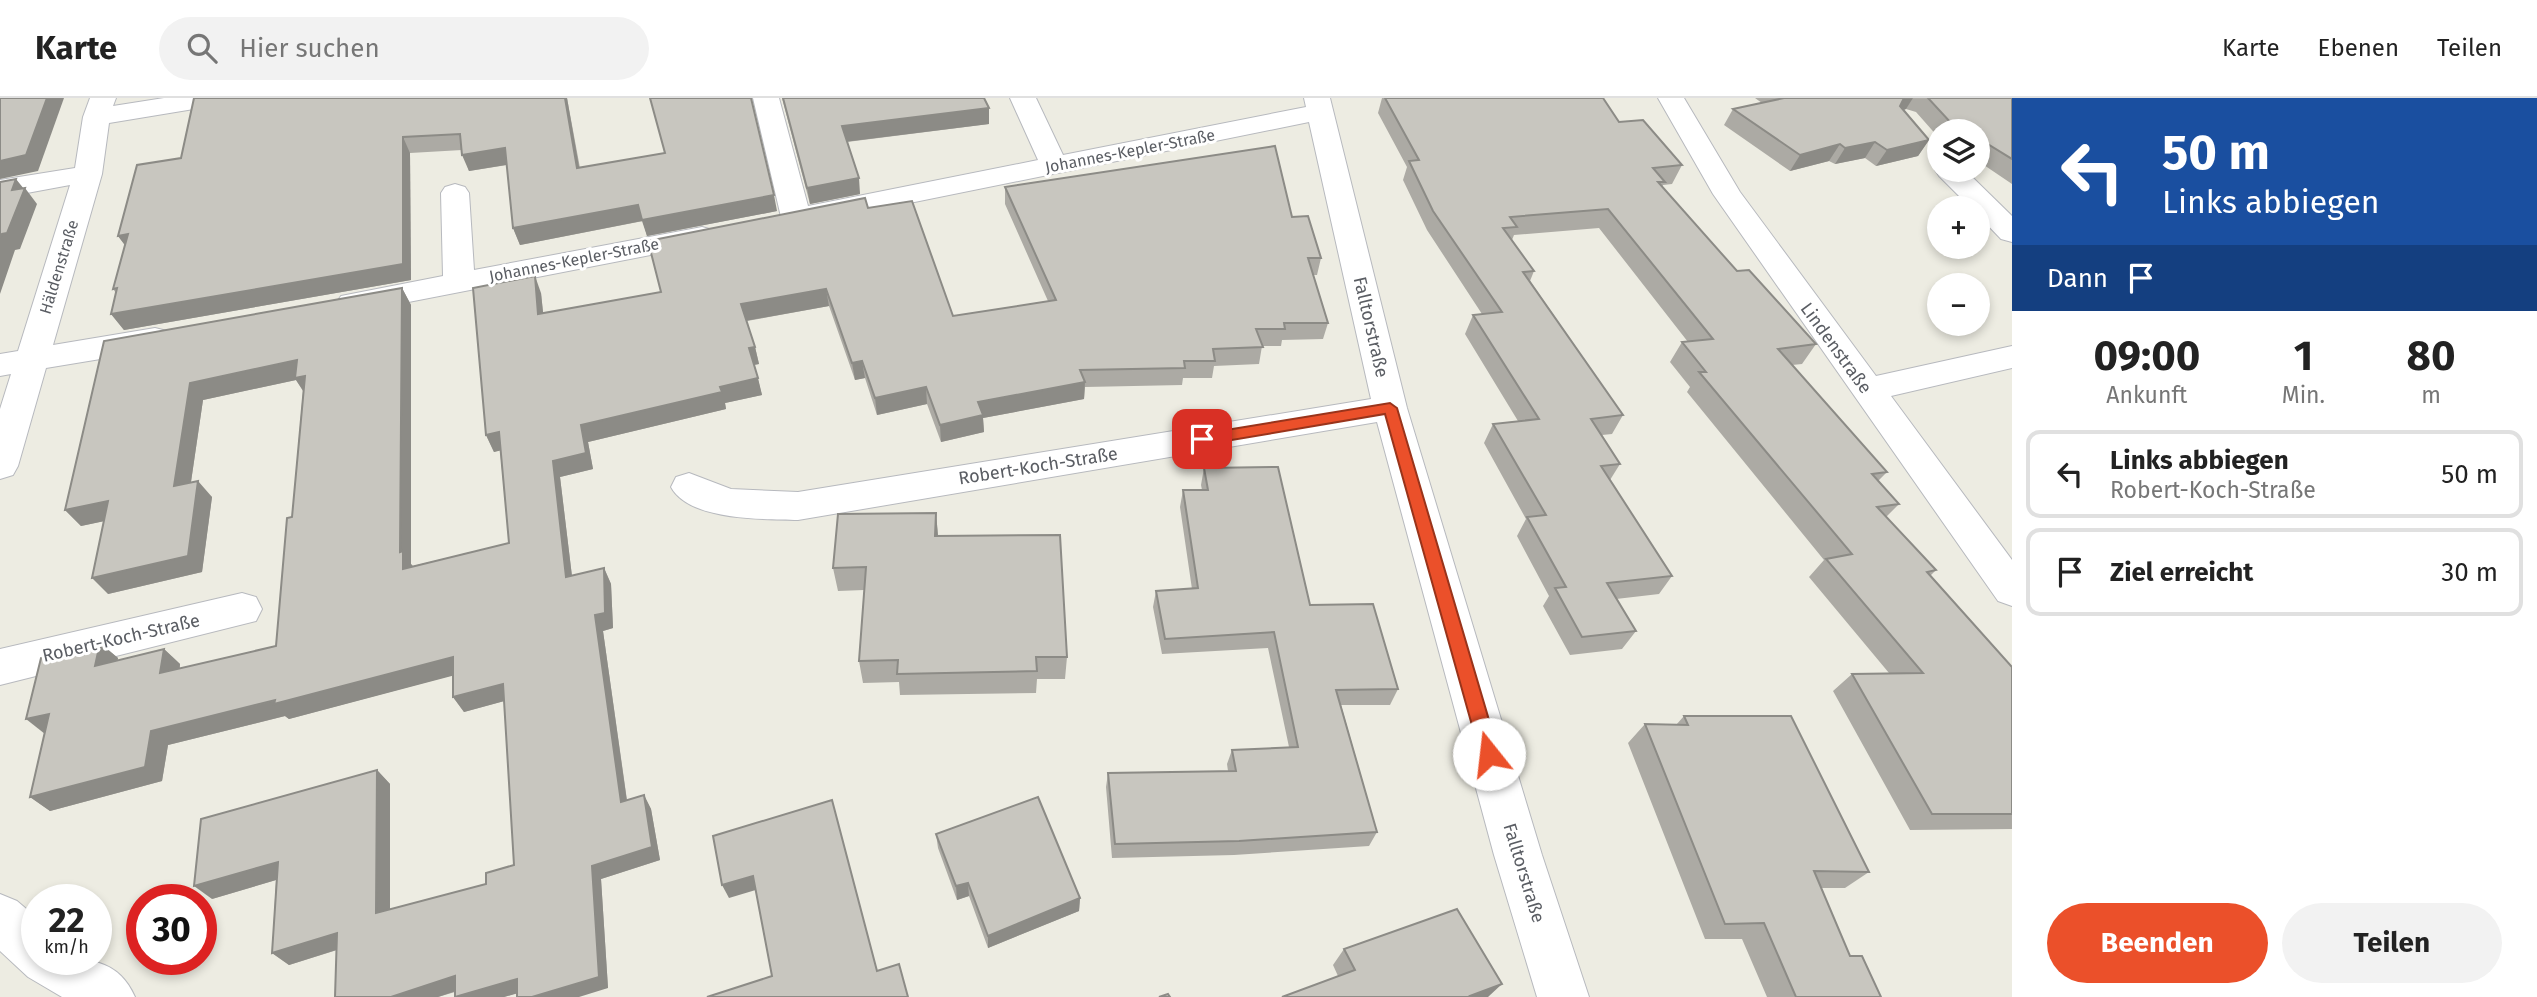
<!DOCTYPE html>
<html lang="de">
<head>
<meta charset="utf-8">
<style>
  :root { --surface:#fff; --page:#f2f2f2; --text:#222; --muted:#767676; --line:#e0e0e0; --accent:#eb502a }
  body { margin:0; font-family:"Fira Sans",sans-serif; background:var(--page); color:var(--text); height:100vh; display:flex; flex-direction:column; font-size:26px; white-space:nowrap }
  * { box-sizing:border-box; margin:0 }
  p { font-size:23px; color:var(--muted) }
  .icon { flex:none; width:38px; height:38px; fill:none; stroke:currentColor; stroke-width:2; stroke-linecap:round; stroke-linejoin:round }
  .map { position:relative; flex:1; overflow:hidden }
  .panel { display:flex; flex-direction:column; background:var(--surface); width:525px }
  .panel>* { flex:none }
  .hud { background:#1a4fa0; color:#fff; overflow:hidden }
  .fabs { position:absolute; left:1927px; top:21px; display:grid; gap:14px }
  .fabs a { display:grid; place-items:center; width:63px; height:63px; border-radius:50%; background:var(--surface); box-shadow:0 4px 10px #0003; font-size:35px }
  .speed { position:absolute; left:21px; top:786px; display:flex; gap:14px; font-size:35px; font-weight:700; text-align:center }
  .speed>* { display:grid; place-content:center; width:91px; height:91px; border-radius:50%; background:var(--surface); box-shadow:0 4px 10px #0003; line-height:1 }
  .speed small { font-size:18px; font-weight:400 }
  .speed .limit { border:10px solid #d22; background:#fff; color:#111 }
  .pin { position:absolute; display:grid; place-items:center; width:60px; height:60px; color:#fff; margin:-30px; border-radius:14px; box-shadow:0 4px 10px #0006 }
  .me { position:absolute; width:77px; margin:-38px; rotate:344deg; stroke-linejoin:round; filter:drop-shadow(0 0 5px #0008) }
  .turn { display:flex; align-items:center; gap:24px; height:147px; padding:0 35px; font-size:32px }
  .turn .icon { width:91px; height:91px; stroke-width:2.5 }
  .turn b { display:block; font-size:49px; line-height:60px }
  .then { display:flex; align-items:center; height:66px; padding:0 35px; background:#0003; gap:14px; font-size:26px }
  .eta { display:flex; justify-content:space-evenly; align-items:center; height:119px; text-align:center }
  .eta b { font-size:42px; font-weight:700; line-height:49px }
  .primary-button { display:flex; gap:14px; margin-top:auto; padding:14px 35px }
  .primary-button a { flex:1; height:80px; border-radius:42px; background:var(--accent); color:#fff; font-size:28px; font-weight:700; line-height:80px; text-align:center }
  .primary-button a+a { background:var(--page); color:var(--text) }
  ul { padding:0; list-style:none }
  li { display:flex; align-items:center; gap:21px; height:88px; margin:0 14px 10px; padding:0 21px; border:4px solid var(--line); border-radius:14px }
  li div { flex:1 }
  li b { display:block; font-size:26px }
  li em { font-style:normal }
  header { display:flex; align-items:center; gap:42px; box-sizing:border-box; height:98px; padding:0 35px; background:var(--surface); border-bottom:2px solid var(--line) }
  header strong { font-size:33px }
  nav { display:flex; gap:38px; margin-inline-start:auto; font-size:24px }
  .search { width:490px; height:63px; background:var(--page); display:flex; align-items:center; gap:18px; box-sizing:border-box; padding:0 24px; border-radius:38px; color:var(--muted); font-size:26px }
  main { display:flex; flex:1; min-height:0 }
  .map>svg:first-child { display:block }
  .lines { fill:none; stroke-linecap:round; stroke-linejoin:round }
  .minor-casing { stroke:#b7b9be; stroke-width:2 }
  .minor { fill:#fff; fill-rule:evenodd }
  .wall { fill:#acaaa4 }
  .shaded-wall { fill:#8c8b86 }
  .building { fill:#c8c6bf; stroke:#8c8b86; stroke-width:2 }
  .route { fill:#eb502a; stroke:#99341b; stroke-width:2 }
  .labels { text-anchor:middle; dominant-baseline:central; stroke-width:6; stroke-linejoin:round; paint-order:stroke }
  .far-street-label { font-size:16px; fill:#5a5d63; stroke:#fff }
  .street-label { font-size:18px; fill:#5a5d63; stroke:#fff }
</style>
</head>
<body>
<header>
<strong>Karte</strong>
<div class="search"><svg class="icon" aria-label="search" viewBox="0 0 24 24"><circle cx="10" cy="10" r="6"/><path d="M15 15l6 6"/></svg>Hier suchen</div>
<nav><a>Karte</a><a>Ebenen</a><a>Teilen</a></nav>
</header>
<main>
<div class="map">
<svg width="2012" height="899" viewBox="0 0 2012 899">
  <rect width="100%" height="100%" fill="#edece2"/>
  <g class="lines">
    <g class="minor-casing">
      <g id="minor">
        <path d="M90,0H116L113,8L164,0H225L221,6L212,8L109,25L102,76L53,247L155,230L167,233L171,241L167,249L155,252L46,270L18,368L13,377L0,381V311L11,276L0,278V256L18,253L70,87L0,100V82L75,70L83,19Z"/>
        <path d="M753,0H779L808,108L1038,62L1010,0H1036L1063,57L1306,9L1304,0H1330L1407,310L1542,757L1589,899H1537L1494,757L1377,324L798,422C764,421 689,423 671,389L676,379L689,375L731,391L798,394L1371,301L1309,24L816,124C806,121 798,128 786,125L781,119Z"/>
        <path d="M1658,0H1684L1740,94L1876,278L2012,248V270L1891,298L2012,462V508L1998,503L1713,96Z"/>
        <path d="M1939,66V72H1965L2012,118V144L2001,141L1978,117V110H1971L1939,78L1935,72Z"/>
        <path d="M455,86L465,89L469,95L474,172L702,129L713,132L717,138L713,144L702,147L352,215L341,212L336,205L341,198L443,178L441,95L445,89Z"/>
        <path d="M242,495L256,499L262,511L256,523L0,587V551Z"/>
        <path d="M0,796L17,803L37,820V861C77,861 116,855 135,899H62L28,879L0,853Z"/>
      </g>
    </g>
    <use href="#minor" class="minor"/>
  </g>
  <g class="wall">
    <path d="M567,0L580,70L777,113L647,138L643,123L520,147L513,130L507,67L469,73L462,52L410,55L411,182L124,232L111,216L116,195L113,191L125,147L118,138L181,60Z"/>
    <path d="M782,0H984L989,10V26L847,44L860,96L810,106Z"/>
    <path d="M1382,0H1603L1619,24L1682,67L1672,86L1663,87L1662,89L1737,173L1816,246L1802,266L1792,267L1887,374L1878,383L1899,406L1886,419L1936,472L1930,478L2012,569V731L1910,732L1833,593L1852,576L1889,575L1809,479L1824,462L1687,294L1690,289L1670,264L1682,244H1688L1599,130L1514,137L1512,142L1534,173L1530,183L1623,317L1612,336L1602,337L1620,366L1610,382L1672,478L1659,496L1616,501L1636,533L1622,551L1570,557L1543,508L1549,498L1517,438L1526,421L1484,345L1493,326L1518,323L1465,236L1473,217L1482,216L1427,132L1403,82L1407,69L1378,15Z"/>
    <path d="M1755,0H2012V86L1978,63V33H1939V40L1916,14L1906,11L1904,12L1929,42L1918,58L1876,68L1865,60L1835,66L1829,63L1790,73L1724,27L1733,11L1762,5Z"/>
    <path d="M1005,89L1292,119L1321,160L1317,177H1313L1328,225L1323,241L1282,242L1281,248H1262L1259,266L1214,268L1212,280H1183L1182,287L1085,289L1084,301L983,320L984,334L941,344L927,306L877,317L865,280L855,282L829,208L747,223L755,249L759,266L754,267L762,297L725,305L726,311L588,344L593,371L560,379L572,478L604,470L611,486L613,530L603,533L627,702L644,697L651,711L660,762L601,781L608,890L517,895L504,899L455,894L438,899L337,852L289,867L272,855L276,782L212,801L377,672L390,686V811L486,786L514,767L504,603L464,614L453,599V577L289,621L285,618L168,647L162,683L50,713L30,699L100,545L118,560L117,563L164,551L180,566V571L276,548L292,419L303,293L296,282L203,302L191,384L212,399L202,474L108,496L104,423L81,428L65,412L104,243L402,190L411,207V466L413,468L509,445L500,352L494,354L486,337L541,195L543,215L661,194L868,110L953,218L1048,203L1005,106Z"/>
    <path d="M1204,370L1310,507L1398,591L1390,607H1341L1377,734L1369,748L1234,757L1112,760L1106,689L1108,675L1228,673L1227,666L1232,652L1289,649L1268,550L1162,556L1153,509L1156,493L1192,491L1180,409L1183,392H1202L1201,387Z"/>
    <path d="M936,415L938,438L1067,559L1065,581H1037L1036,595L900,597L899,584L863,585L859,563L864,492L838,493L833,470Z"/>
    <path d="M1684,618L1869,774L1845,790H1821L1850,858L1881,899H1767L1742,841H1705L1628,645L1645,626L1676,627Z"/>
    <path d="M936,736L1080,800L1079,813L988,850L969,798L957,802L938,750Z"/>
    <path d="M1344,851L1488,899L1338,878L1333,867Z"/>
  </g>
  <g class="shaded-wall">
    <path d="M47,0H64L38,73L0,81V63Z"/>
    <path d="M565,0H567L582,86L577,70Z"/>
    <path d="M1903,0H1913L1906,11L1894,15Z"/>
    <path d="M989,10V26L844,44L842,28Z"/>
    <path d="M403,39L410,55L411,182L124,232L111,216Z"/>
    <path d="M1929,42L1918,58L1876,68L1887,52Z"/>
    <path d="M1875,44L1865,60L1835,66L1845,50Z"/>
    <path d="M1840,46L1829,63L1790,73L1800,57Z"/>
    <path d="M505,50L511,66L469,73L462,57Z"/>
    <path d="M859,80L860,96L810,106L807,90Z"/>
    <path d="M16,81L24,91L25,90L37,106L20,151L15,152L0,196V140L12,92Z"/>
    <path d="M774,97L777,113L647,138L642,123L520,147L513,130L638,107Z"/>
    <path d="M128,136L130,154L118,138Z"/>
    <path d="M535,178L541,195L545,233L538,216Z"/>
    <path d="M402,190L411,207V466L414,470L403,471L400,454Z"/>
    <path d="M826,191L829,208L745,223L741,206Z"/>
    <path d="M755,249L759,266L753,267L749,250Z"/>
    <path d="M297,262L308,279L306,297L296,282L203,302L188,404L174,388L190,285Z"/>
    <path d="M862,263L865,280L855,282L852,265Z"/>
    <path d="M758,280L762,297L725,305L726,311L588,344L593,371L560,379L574,495L566,479L553,363L581,327L720,289Z"/>
    <path d="M1085,284L1084,301L983,320L984,334L941,344L940,327L978,304Z"/>
    <path d="M926,289L927,306L877,317L875,300Z"/>
    <path d="M499,334L507,351L494,354L486,337Z"/>
    <path d="M198,383L212,399L202,474L108,496L92,480Z"/>
    <path d="M108,403L124,419L81,428L65,412Z"/>
    <path d="M936,415L938,438H935Z"/>
    <path d="M604,470L611,486L613,530L603,533L629,718L621,704L595,517Z"/>
    <path d="M100,545L118,560L113,583L95,568Z"/>
    <path d="M164,551L180,566L177,590L160,575Z"/>
    <path d="M453,559L463,575L289,621L285,618L168,647L162,683L50,713L30,699L151,633Z"/>
    <path d="M503,586L512,601L464,614L453,599Z"/>
    <path d="M49,616L45,636L26,621Z"/>
    <path d="M377,672L390,686V827L376,815Z"/>
    <path d="M644,697L651,711L660,762L601,781L608,890L579,899H532L592,768Z"/>
    <path d="M278,764L293,777L212,801L194,788Z"/>
    <path d="M753,778L759,791L729,800L722,787Z"/>
    <path d="M968,785L969,798L957,802L956,788Z"/>
    <path d="M1080,800L1079,813L988,850V838Z"/>
    <path d="M337,835L352,847L289,867L272,855Z"/>
    <path d="M455,878L468,889L438,899H391Z"/>
    <path d="M517,881L529,892L504,899H455Z"/>
    <path d="M1502,886L1488,899H1469L1470,898Z"/>
  </g>
  <g class="building">
    <path d="M0,0H47L26,57L0,63Z"/>
    <path d="M194,0H565L577,70L665,55L650,0H751L774,97L642,122L638,107L513,130L505,50L462,57L460,36L403,39V166L111,216L117,190L113,191L128,136L118,138L137,67L181,60Z"/>
    <path d="M783,0H984L989,10L842,28L859,80L807,90Z"/>
    <path d="M1385,0H1603L1619,24L1643,22L1682,67L1653,70L1665,84H1658L1737,173L1749,172L1816,246L1778,251L1887,374L1872,376L1899,406L1877,409L1936,472L1927,474L2012,569V716H1932L1852,576L1923,575L1826,461L1852,456L1699,274H1706L1682,244L1713,241L1608,111L1510,119L1517,129L1503,130L1534,173L1523,174L1623,317L1591,321L1620,366L1601,368L1672,478L1607,485L1636,533L1582,539L1555,490L1566,489L1527,419L1546,417L1493,326L1539,321L1473,217L1502,214L1433,113L1409,63L1419,62Z"/>
    <path d="M1784,0H1904L1900,8L1929,42L1887,52L1875,44L1845,50L1840,46L1800,57L1733,11Z"/>
    <path d="M1928,0H2012V61L1978,40V33H1953L1952,26Z"/>
    <path d="M1275,48L1292,119L1308,118L1321,160H1308L1328,225H1284L1285,231H1256L1263,249L1213,251L1215,263H1184L1185,270L1080,272L1085,284L978,304L983,317L940,327L926,289L875,300L862,263L852,265L826,191L741,206L755,249L749,250L758,280L720,289L722,294L581,327L586,355L553,363L566,479L604,470L605,515L595,517L621,704L644,697L652,749L592,768L599,879L532,899H517V881L455,899V878L391,899H335L337,835L272,855L278,764L194,788L201,721L377,672L376,815L486,786V775L514,767L503,586L453,599V559L274,606L275,602L151,633L145,669L30,699L49,616L26,621L41,560L100,545L95,568L164,551L160,575L276,548L287,420L292,419L305,278L295,280L297,262L190,285L174,388L198,383L188,458L92,480L108,403L65,412L104,243L402,190L400,454L403,453V471L509,445L499,334L486,337L473,190L535,178L538,216L661,194L648,143L865,100L868,110L912,103L953,218L1056,202L1005,89Z"/>
    <path d="M16,81L12,92L25,90L7,135L2,136L0,140V84Z"/>
    <path d="M1278,369L1310,507L1373,506L1398,591L1336,592L1377,734L1239,743L1115,746L1108,675L1236,673L1232,652L1298,649L1274,534L1165,541L1156,493L1198,490L1183,392H1208L1204,370Z"/>
    <path d="M936,415L935,438L1060,437L1067,559H1036L1037,573L897,576L898,562L859,563L866,469L833,470L838,416Z"/>
    <path d="M1684,618H1791L1869,774L1814,773L1850,858H1862L1881,899H1796L1764,825L1725,826L1645,626L1688,627Z"/>
    <path d="M1038,699L1080,800L988,838L968,785L956,788L936,736Z"/>
    <path d="M832,702L877,873L899,866L908,899H707L772,878L753,778L722,787L713,738Z"/>
    <path d="M1457,811L1502,886L1470,898L1471,899H1282L1355,872L1344,851Z"/>
    <path d="M1168,896L1170,899H1159Z"/>
  </g>
  <path class="route" d="M1390,305L1397,310L1499,656L1496,662L1489,664L1483,662L1480,656L1385,316L1202,347L1194,341L1202,336Z"/>
  <g class="labels">
    <g class="far-street-label">
      <text transform="translate(1130 53) rotate(-11)">Johannes-Kepler-Straße</text>
      <text transform="translate(574 162) rotate(-11)">Johannes-Kepler-Straße</text>
      <text transform="translate(59 169) rotate(-73)">Häldenstraße</text>
    </g>
    <g class="street-label">
      <text transform="translate(1371 229) rotate(77)">Falltorstraße</text>
      <text transform="translate(1836 250) rotate(54)">Lindenstraße</text>
      <text transform="translate(1038 368) rotate(-9)">Robert-Koch-Straße</text>
      <text transform="translate(121 540) rotate(-13)">Robert-Koch-Straße</text>
      <text transform="translate(1524 775) rotate(73)">Falltorstraße</text>
    </g>
  </g>
</svg>
<div class="fabs">
<a><svg class="icon" aria-label="layers" viewBox="0 0 24 24"><path d="M12 4l9 5-9 5-9-5zM3 14l9 5 9-5"/></svg></a>
<a>+</a>
<a>−</a>
</div>
<div class="speed"><div>22<small>km/h</small></div><div class="limit">30</div></div>
<div class="pin" style="left:1202px;top:341px;background:#d93025"><svg class="icon" aria-label="arrive" viewBox="0 0 24 24"><path d="M6 21V4h12l-3 4 3 4H6"/></svg></div>
<svg class="me" style="left:1489px;top:656px" viewBox="-20 -20 40 40"><circle r="19" fill="#fff"/><path d="M0-13L10 11 0 6-10 11z" fill="#eb502a"/></svg>
</div>
<section class="panel">
<div class="hud">
<div class="turn"><svg class="icon" aria-label="left" viewBox="0 0 24 24"><path d="M17 20v-9H6M10 6l-5 5 5 5"/></svg><div><b>50 m</b>Links abbiegen</div></div>
<div class="then">Dann<svg class="icon" aria-label="arrive" viewBox="0 0 24 24"><path d="M6 21V4h12l-3 4 3 4H6"/></svg></div>
</div>
<div class="eta">
<div><b>09:00</b><p>Ankunft</p></div>
<div><b>1</b><p>Min.</p></div>
<div><b>80</b><p>m</p></div>
</div>
<ul>
<li><svg class="icon" aria-label="left" viewBox="0 0 24 24"><path d="M17 20v-9H6M10 6l-5 5 5 5"/></svg><div><b>Links abbiegen</b><p>Robert-Koch-Straße</p></div><em>50 m</em></li>
<li><svg class="icon" aria-label="arrive" viewBox="0 0 24 24"><path d="M6 21V4h12l-3 4 3 4H6"/></svg><div><b>Ziel erreicht</b></div><em>30 m</em></li>
</ul>
<div class="primary-button"><a>Beenden</a><a>Teilen</a></div>
</section>
</main>
</body>
</html>
